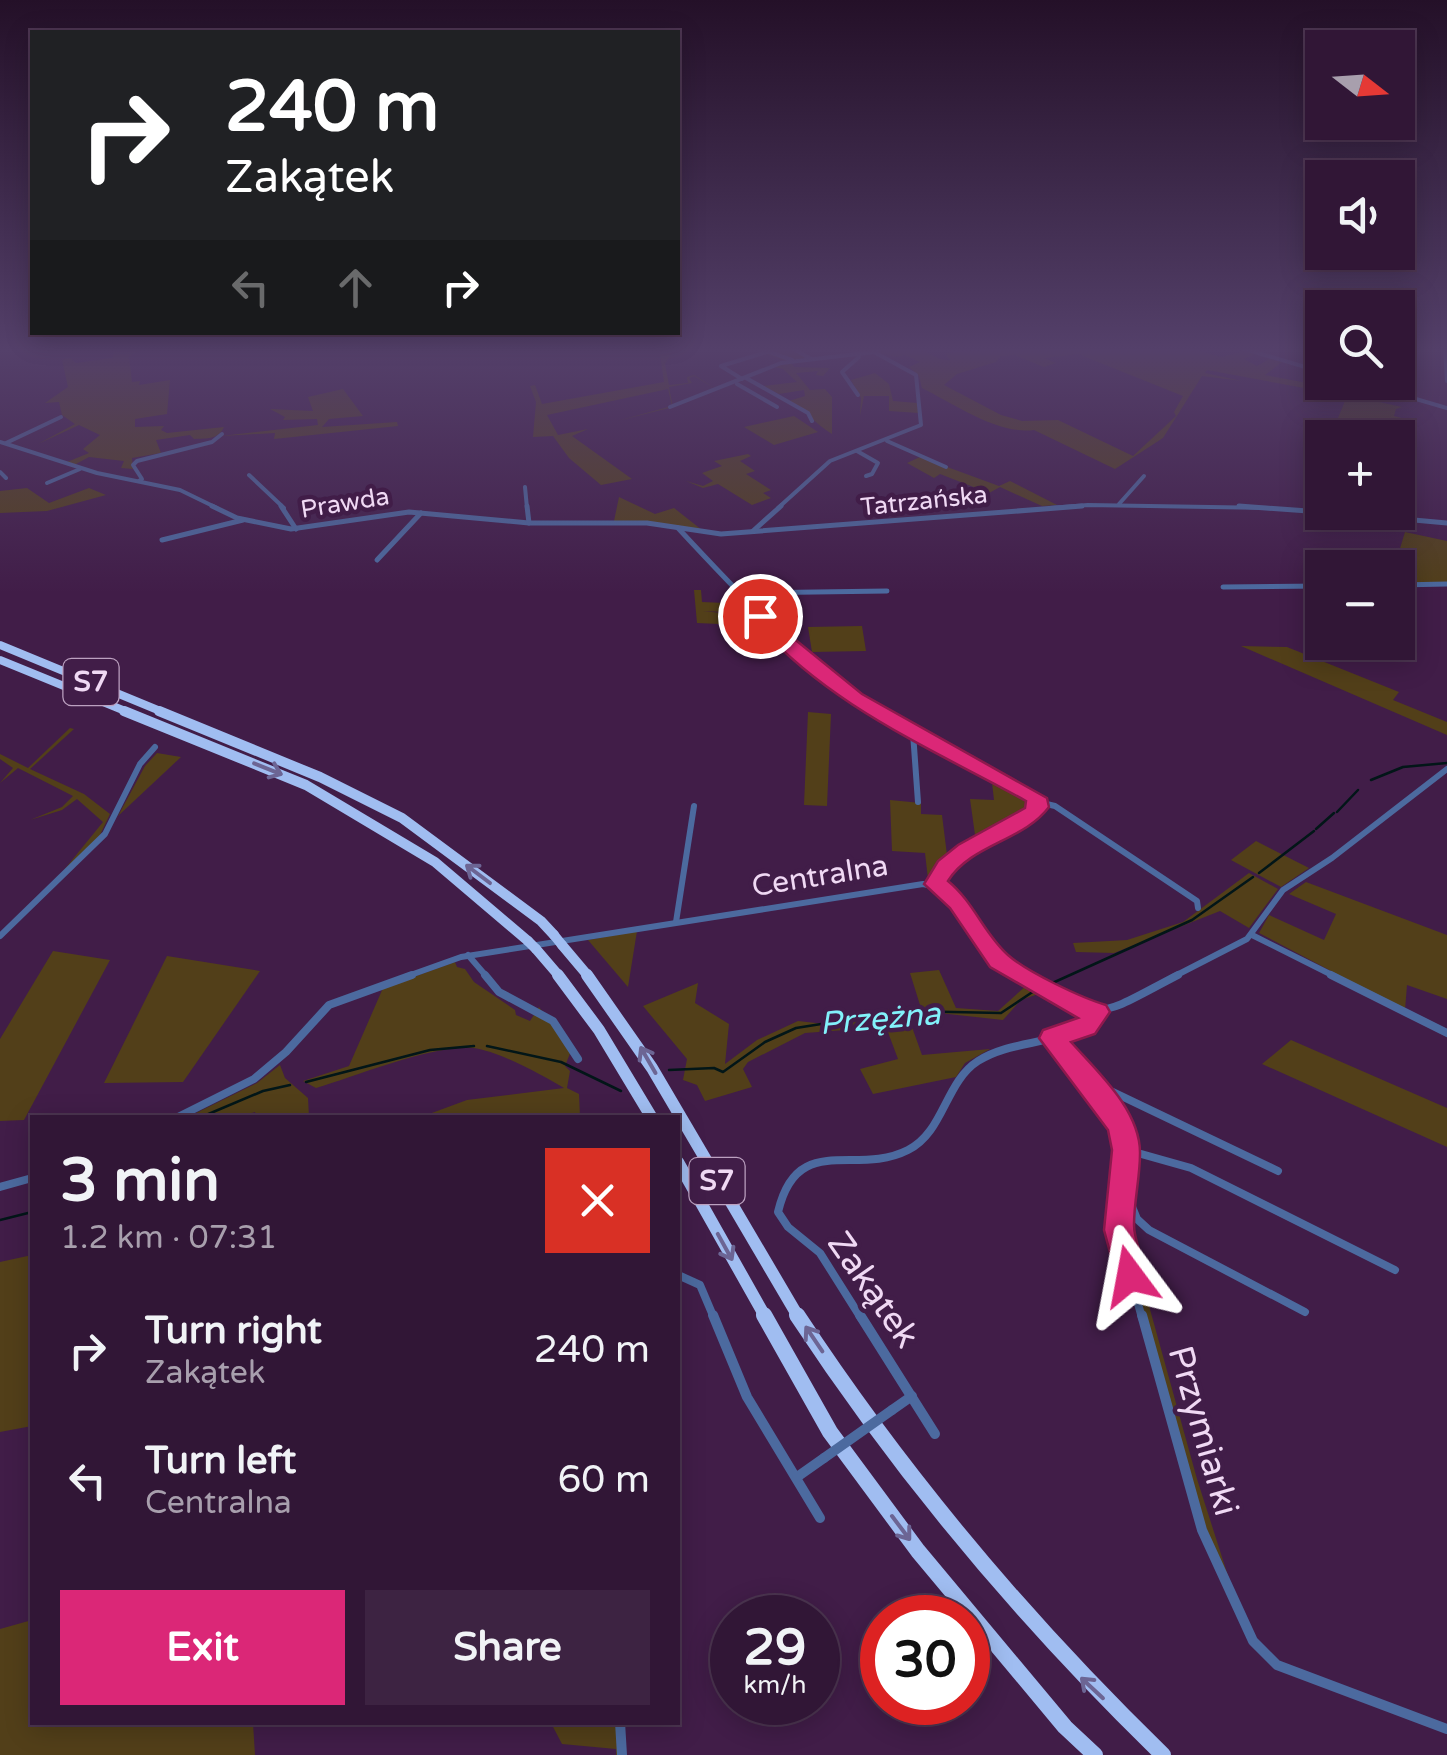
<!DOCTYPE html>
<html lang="en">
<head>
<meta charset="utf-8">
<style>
  :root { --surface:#311636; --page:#3d2342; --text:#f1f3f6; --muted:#a89fad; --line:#4c3551; --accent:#db2777 }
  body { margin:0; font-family:"Varela Round",sans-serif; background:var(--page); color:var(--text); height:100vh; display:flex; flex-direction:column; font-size:38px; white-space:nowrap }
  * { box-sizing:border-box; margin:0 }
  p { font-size:32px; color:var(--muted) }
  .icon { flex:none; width:55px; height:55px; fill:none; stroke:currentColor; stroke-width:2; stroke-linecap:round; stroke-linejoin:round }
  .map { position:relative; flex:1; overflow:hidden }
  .panel { position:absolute; left:30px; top:1115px; width:650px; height:610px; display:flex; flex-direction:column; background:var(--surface); border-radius:0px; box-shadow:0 5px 25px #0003,0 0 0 2px var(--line) }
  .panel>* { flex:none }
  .top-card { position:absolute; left:30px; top:30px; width:650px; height:305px; border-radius:0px; box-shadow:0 5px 25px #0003,0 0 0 2px var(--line); background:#202124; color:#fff; overflow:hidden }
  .needle { width:65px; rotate:107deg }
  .tools { position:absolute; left:1305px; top:30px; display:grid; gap:20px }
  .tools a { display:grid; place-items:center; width:110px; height:110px; border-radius:0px; background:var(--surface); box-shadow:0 5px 25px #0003,0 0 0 2px var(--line); font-size:50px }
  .speed { position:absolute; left:710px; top:1595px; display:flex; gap:20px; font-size:50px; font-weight:700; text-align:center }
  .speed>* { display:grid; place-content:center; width:130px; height:130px; border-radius:50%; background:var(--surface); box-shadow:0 5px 25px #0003,0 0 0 2px var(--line); line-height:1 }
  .speed small { font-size:25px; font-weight:400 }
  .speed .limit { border:15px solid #d22; background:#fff; color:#111 }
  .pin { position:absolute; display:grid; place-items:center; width:85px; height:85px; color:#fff; margin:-42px; border:5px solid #fff; border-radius:50%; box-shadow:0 2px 10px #0007 }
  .me { position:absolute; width:110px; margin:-55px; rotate:347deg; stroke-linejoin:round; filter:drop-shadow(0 0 8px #0008) }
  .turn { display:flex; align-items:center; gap:35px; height:210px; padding:0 30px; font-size:45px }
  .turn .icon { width:130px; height:130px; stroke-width:2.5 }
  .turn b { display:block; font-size:70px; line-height:85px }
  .lanes { display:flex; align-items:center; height:95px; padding:0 30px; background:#0003; justify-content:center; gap:50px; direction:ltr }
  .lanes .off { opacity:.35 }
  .round { display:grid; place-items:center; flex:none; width:105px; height:105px; border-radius:0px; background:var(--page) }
  .summary { display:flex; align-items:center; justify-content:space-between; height:170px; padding:0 30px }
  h1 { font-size:60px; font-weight:800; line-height:75px }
  .primary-button { display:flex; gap:20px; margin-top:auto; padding:20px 30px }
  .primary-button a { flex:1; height:115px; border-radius:0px; background:var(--accent); color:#fff; font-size:40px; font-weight:800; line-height:115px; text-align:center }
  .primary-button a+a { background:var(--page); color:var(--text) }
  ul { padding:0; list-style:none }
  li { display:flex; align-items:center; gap:30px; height:130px; padding:0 30px }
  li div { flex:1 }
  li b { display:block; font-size:38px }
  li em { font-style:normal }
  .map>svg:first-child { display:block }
  .green { fill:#523f19; fill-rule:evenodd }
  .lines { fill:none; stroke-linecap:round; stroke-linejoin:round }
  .stream { stroke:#021618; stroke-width:2.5 }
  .minor-far4 { stroke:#4c6a9f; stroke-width:4 }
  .minor-far3 { stroke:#4c6a9f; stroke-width:5 }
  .minor-far2 { stroke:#4c6a9f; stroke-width:6 }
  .minor-far1 { stroke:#4c6a9f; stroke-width:8 }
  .minor { stroke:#4c6a9f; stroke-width:10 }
  .highway-far3 { stroke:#a0bdf1; stroke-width:8 }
  .highway-far2 { stroke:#a0bdf1; stroke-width:10 }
  .highway-far1 { stroke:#a0bdf1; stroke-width:12 }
  .highway { stroke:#a0bdf1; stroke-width:16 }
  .minor-bridge { stroke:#4c6a9f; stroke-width:10 }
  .highway-bridge { stroke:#a0bdf1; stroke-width:10 }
  .oneway { stroke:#6c6594 }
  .route { fill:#db2777; stroke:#8e194d; stroke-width:2.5 }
  .labels { text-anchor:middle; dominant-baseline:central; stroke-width:9; stroke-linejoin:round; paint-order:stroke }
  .far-street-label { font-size:25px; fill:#f0d9f4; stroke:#411d48 }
  .shield { fill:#411d48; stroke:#bca1c0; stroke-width:2.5 }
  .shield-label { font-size:28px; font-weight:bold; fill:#f0d9f4 }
  .street-label { font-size:30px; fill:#f0d9f4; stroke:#411d48 }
  .water-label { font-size:32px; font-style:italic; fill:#82f2fa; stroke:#411d48 }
  .near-street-label { font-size:35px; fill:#f0d9f4; stroke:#411d48 }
</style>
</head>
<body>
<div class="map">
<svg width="1447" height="1755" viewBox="0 0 1447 1755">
  <rect width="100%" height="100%" fill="#411d48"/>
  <g class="green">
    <path d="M116,347H146L129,356L132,382L140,381L139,385L170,380L167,414L135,419V427L164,426L161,430L167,433L224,427C218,440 207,438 194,439L190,435L156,440L161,453L132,458L133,469L121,468L124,461L89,457L74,465L67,462L89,453L83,449L100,435L79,425L38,444L75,424L62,415L59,402L45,403L68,387L62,360L70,358L76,363L112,358Z"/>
    <path d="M675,347L665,364L669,385L688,383L687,377L694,375L719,391L694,376L689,378L692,383L669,387L673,407L617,421L672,406L668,389L547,415L558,435L588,429L572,436L632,479L601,485L569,458L553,436L533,437L536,402L530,386L535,385L542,404L664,382L659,348Z"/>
    <path d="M715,347C743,347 788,342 810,359L790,361L794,367L830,368L823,376L816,375L818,371L796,373L810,390L825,389L832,397V434C815,424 807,411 789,401L805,396L804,390L779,394L763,386L797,382L783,369L774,367L785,361L755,350Z"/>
    <path d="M885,347C897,351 907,345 919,348C931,352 936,361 950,360L945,353L1021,347H1184L1222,357L1244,351L1255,354L1244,359L1257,366L1269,359L1282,362L1265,375L1302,382L1338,383L1336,388L1351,392L1348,396L1352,397L1359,383L1380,390L1379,402L1402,407L1396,409L1394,416L1409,420L1405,432L1338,418L1347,396L1207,370L1205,373L1242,381L1202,376L1163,438L1115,469L1034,430C998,435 954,404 922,388L919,376L909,367L920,362L905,355L897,357L876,352ZM1078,354L1183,396L1174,412L1176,416L1133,456L1058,420L1022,421L1001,415L944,385L957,374L996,362L1001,356L1015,355L1044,367L1056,363L1044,358Z"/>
    <path d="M875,373L889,384L893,401L917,403L919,413L889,411V396H864L860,416L861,398L851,380Z"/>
    <path d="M343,389L363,416L329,419L322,427L397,422L398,426L274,439L275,433L221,436L318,425L317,419L283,420L285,417L270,409L313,411L308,397Z"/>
    <path d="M794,416L818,432L774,445L744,427Z"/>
    <path d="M748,454L751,456L740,461L755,471L746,474L771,490L763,493L771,498L752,505L718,484L703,488L686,481L703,486L713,481L702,473L722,466L714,461Z"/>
    <path d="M920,457L999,486L1010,481L1057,505L1042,506L1000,487L989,493L940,474L934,478L907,463Z"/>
    <path d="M27,488L49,503L89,488L106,495L47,511L0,513V491Z"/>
    <path d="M619,497L655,514L674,508L702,530L614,521Z"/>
    <path d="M1405,532L1447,541V583L1398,584V568H1394Z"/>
    <path d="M694,590H701L702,602L725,603L723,612L703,611L759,617L765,626L697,623Z"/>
    <path d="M862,626L866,651L812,652L808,627Z"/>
    <path d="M1241,646L1287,647L1399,692L1393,700L1447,722V735Z"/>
    <path d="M808,712L831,714L827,806L804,805Z"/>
    <path d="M70,728L74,729L30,769L84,794L110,814L100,835L0,935L64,870L103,822L77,799L62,810L30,820L62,807L73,796L18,768L0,783L13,768L0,759V754L28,768Z"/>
    <path d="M157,753L181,757L118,816L145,766Z"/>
    <path d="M991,774L1033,797L1036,806L976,842L970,799L994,800Z"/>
    <path d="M890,800L921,803V814L942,815L948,863L928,879L925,853L892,851Z"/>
    <path d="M1256,841L1309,868L1281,887L1231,860Z"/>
    <path d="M1249,873L1278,889L1249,928L1220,911L1114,953L1076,952L1073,943L1127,940L1183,922Z"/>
    <path d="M1306,882L1447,935V999L1407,985L1405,1010L1259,933L1269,915L1324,940L1336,914L1289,894Z"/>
    <path d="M637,931L628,987L588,940Z"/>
    <path d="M53,951L110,960L24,1120L0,1121V1039Z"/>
    <path d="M167,956L260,971L183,1082L104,1083Z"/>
    <path d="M455,962L457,967L465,969L474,982L515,1010L516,1015L530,1021L539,1007L571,1051L565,1066L570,1071L567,1088L579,1094L580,1117H421L467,1100L564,1088C542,1075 499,1051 473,1048C434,1044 356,1076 316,1088L303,1081L349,1066L383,988Z"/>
    <path d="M939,970L956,1008L998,1011L1029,983L1044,992L1021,1000L1003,1020L930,1012L908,1016L922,1055L990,1049L965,1063L956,1077L873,1094L860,1069L898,1059L886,1027L805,1033L748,1062L743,1069L752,1087L705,1101L697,1085L683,1080L687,1059L643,1006L698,983L695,1003L729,1024L725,1064L757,1040L798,1021L825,1024L846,1016L920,1005L910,973Z"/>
    <path d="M1291,1040L1447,1108V1147L1262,1064Z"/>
    <path d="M280,1065L285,1078L308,1098L309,1117H257L255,1112L238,1117H188L257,1083Z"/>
    <path d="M1125,1192L1133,1248L1197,1479L1230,1582L1203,1522L1123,1240Z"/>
    <path d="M32,1255V1426L0,1432V1262Z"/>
    <path d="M32,1620V1722L253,1723L255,1755H0V1629Z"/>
    <path d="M551,1723H624L626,1755H616V1749L562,1744Z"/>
  </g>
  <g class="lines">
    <g class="stream">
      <path d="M1371,780L1403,767L1447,763"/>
      <path d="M1337,812L1358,790"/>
      <path d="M1316,829L1334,813"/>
      <path d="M1259,873L1314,831"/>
      <path d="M1048,985L1192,920L1253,877"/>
      <path d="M487,1046L561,1062L621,1091"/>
      <path d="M669,1070L714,1068L723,1072L765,1042L796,1028L903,1011L1001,1013L1037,989"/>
      <path d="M306,1082L430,1050L474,1046"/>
      <path d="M199,1118L263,1091L290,1085"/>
      <path d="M0,1220L32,1212"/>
    </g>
    <g class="minor-far4">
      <path d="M755,347L792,360"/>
      <path d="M791,347L811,359"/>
      <path d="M1238,347L1322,372"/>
      <path d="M1445,347L1447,381"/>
      <path d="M746,378L808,413L812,421"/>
      <path d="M742,379L721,366L767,352"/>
      <path d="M1358,382L1447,408"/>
      <path d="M737,384L777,407"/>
      <path d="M858,395L842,372L859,357"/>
      <path d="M670,407L781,363L874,352"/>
      <path d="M887,441L946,467"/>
      <path d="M0,442L97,473L180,490L217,508"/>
      <path d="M6,443L61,417"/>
      <path d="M857,451L878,463L872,474L866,476"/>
      <path d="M0,472L6,478"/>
      <path d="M249,475L284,508"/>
      <path d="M139,481L142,479L133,465L137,461L212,442L222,434"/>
      <path d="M47,483L80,469"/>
      <path d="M525,487L527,508"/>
      <path d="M1119,504L1144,476"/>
      <path d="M778,508L830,461L921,425L916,375L874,352L882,347"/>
      <path d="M1050,508L1088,505L1271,508"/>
    </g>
    <g class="minor-far3">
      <path d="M212,506L237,518L291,529L409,512L529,523H647L721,534L1082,506"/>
      <path d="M281,506L296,529"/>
      <path d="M527,506L529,523"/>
      <path d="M1239,506L1322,512"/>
      <path d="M1326,512L1447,523"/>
      <path d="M678,528C741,596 802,661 879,713"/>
      <path d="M753,531L781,506"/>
      <path d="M162,540L243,520"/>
      <path d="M377,560L421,513"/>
      <path d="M1398,585L1447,584"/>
      <path d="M1223,587L1322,586"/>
      <path d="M744,593L887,591"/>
    </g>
    <g class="minor-far2">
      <path d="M876,711L1036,797L1038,807L1032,813L966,851L936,884"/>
      <path d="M913,733L918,802"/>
      <path d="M1038,802L1055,806L1197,901L1198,908"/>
      <path d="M676,922L694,806"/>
      <path d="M1252,935L1336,977"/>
      <path d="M0,936L105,834L140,764L155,747"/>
      <path d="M468,955L487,977"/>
      <path d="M405,977L461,957L923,884L947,889L999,961L1027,977"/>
      <path d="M1173,977L1247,939L1283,890L1332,858L1447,769"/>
    </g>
    <g class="minor-far1">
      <path d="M485,975L499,992L553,1021L578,1059"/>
      <path d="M1023,975C1107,1023 1093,1019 1178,975"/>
      <path d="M1331,975L1447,1033"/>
      <path d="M1052,1038L1097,1089L1122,1127L1127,1150L1120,1239L1142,1318"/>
      <path d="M1092,1082L1278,1171"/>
      <path d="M176,1118L254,1079L286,1052L329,1005L412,975"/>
      <path d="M1127,1150L1191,1168L1395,1270"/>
      <path d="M0,1187L32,1178"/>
      <path d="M1124,1187L1137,1219L1149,1230L1305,1312"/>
      <path d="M678,1275L700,1285L714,1318"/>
      <path d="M861,1318L820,1253L788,1227L778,1212C797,1131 855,1177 908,1150C944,1132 945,1082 978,1061C1015,1037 1067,1048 1097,1013"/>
    </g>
    <g class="minor">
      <path d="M713,1315L747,1397L820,1518"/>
      <path d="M860,1315L935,1434"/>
      <path d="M1142,1315L1202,1530L1253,1641L1277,1665L1447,1729"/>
      <path d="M892,1410L912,1396"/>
      <path d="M797,1477L824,1458"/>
      <path d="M620,1722L622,1755"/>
    </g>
    <g class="highway-far3">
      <path d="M0,645L165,713"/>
      <path d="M0,660L130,713"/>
    </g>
    <g class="highway-far2">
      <path d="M124,711L306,785L435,862L528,941"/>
      <path d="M159,711L320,777L402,818L541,921L554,935"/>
      <path d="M562,945L589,977"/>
      <path d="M536,949L560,977"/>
    </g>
    <g class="highway-far1">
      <path d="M558,975L599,1030L652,1118"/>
      <path d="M587,975L652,1068L799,1318"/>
      <path d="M678,1162L766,1318"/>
    </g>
    <g class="highway">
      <path d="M764,1315L830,1432L918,1551L1065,1727L1095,1755"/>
      <path d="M797,1315C903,1476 1025,1621 1163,1755"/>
    </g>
    <path class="minor-bridge" d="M824,1458L892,1410"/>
    <g class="highway-bridge">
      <path d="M554,935L562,945"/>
      <path d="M528,941L536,949"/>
    </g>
  </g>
  <defs><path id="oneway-shaft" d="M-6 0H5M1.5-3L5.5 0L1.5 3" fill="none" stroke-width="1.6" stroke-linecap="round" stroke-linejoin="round" transform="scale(2.5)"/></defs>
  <g class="oneway">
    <use href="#oneway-shaft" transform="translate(268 769) rotate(22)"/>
    <use href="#oneway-shaft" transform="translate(478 874) rotate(-143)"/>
    <use href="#oneway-shaft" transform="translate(648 1060) rotate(-120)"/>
    <use href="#oneway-shaft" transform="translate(725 1247) rotate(61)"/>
    <use href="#oneway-shaft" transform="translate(814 1339) rotate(-124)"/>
    <use href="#oneway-shaft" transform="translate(901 1528) rotate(53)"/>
    <use href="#oneway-shaft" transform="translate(1092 1688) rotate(-137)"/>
  </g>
  <linearGradient id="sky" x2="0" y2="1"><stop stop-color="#241028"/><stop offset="0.59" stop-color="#54406a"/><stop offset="1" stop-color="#54406a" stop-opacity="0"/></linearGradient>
  <rect width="1447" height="593" fill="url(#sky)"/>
  <path class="route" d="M760,611L862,694L1047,798L1049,807C1024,841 971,844 948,881C974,902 984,934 1008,955C1027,972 1082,998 1106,1005L1110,1012L1095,1034L1071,1042C1098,1072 1141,1111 1140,1154C1140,1178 1134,1201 1134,1225C1134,1246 1150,1266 1141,1286L1130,1291L1119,1286L1104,1230L1112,1150L1108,1130L1039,1038L1043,1030L1078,1018L990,967L950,908L924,884L938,861L958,845L1025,808L1026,801C932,749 820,702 751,616Z"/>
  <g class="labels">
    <g class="far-street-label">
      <text transform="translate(924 501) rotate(-6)">Tatrzańska</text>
      <text transform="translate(345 503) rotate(-9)">Prawda</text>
    </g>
    <g class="shield">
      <rect x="63.5" y="659" width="55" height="46" rx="8"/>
      <rect x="689.5" y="1158" width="55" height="46" rx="8"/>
    </g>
    <g class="shield-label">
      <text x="91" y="682">S7</text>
      <text x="717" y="1181">S7</text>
    </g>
    <g class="street-label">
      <text transform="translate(820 876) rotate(-9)">Centralna</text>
    </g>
    <g class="water-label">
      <text transform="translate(880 1019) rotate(-5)">Przężna</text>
    </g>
    <g class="near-street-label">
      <text transform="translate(873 1290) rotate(55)">Zakątek</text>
      <text transform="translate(1203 1431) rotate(74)">Przymiarki</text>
    </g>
  </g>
</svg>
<div class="tools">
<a><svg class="needle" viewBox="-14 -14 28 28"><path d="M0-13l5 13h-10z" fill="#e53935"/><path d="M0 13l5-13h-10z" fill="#a89fad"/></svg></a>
<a><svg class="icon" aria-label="sound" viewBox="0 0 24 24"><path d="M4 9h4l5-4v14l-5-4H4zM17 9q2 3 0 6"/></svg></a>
<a><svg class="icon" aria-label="search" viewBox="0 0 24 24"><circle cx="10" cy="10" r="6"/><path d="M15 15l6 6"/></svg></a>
<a>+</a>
<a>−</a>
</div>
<div class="speed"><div>29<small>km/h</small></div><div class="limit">30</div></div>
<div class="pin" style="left:760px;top:616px;background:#d93025"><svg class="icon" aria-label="arrive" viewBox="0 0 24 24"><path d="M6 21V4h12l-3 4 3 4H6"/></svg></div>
<svg class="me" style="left:1130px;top:1276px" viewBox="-20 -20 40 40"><path d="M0-17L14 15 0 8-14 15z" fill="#db2777" stroke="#fff" stroke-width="4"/></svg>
<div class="top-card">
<div class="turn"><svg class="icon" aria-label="right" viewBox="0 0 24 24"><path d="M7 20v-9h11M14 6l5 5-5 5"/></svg><div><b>240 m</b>Zakątek</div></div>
<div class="lanes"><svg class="icon off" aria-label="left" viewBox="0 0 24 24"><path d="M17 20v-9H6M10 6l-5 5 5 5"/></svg><svg class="icon off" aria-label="ahead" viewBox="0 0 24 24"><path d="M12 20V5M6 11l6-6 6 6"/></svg><svg class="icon" aria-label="right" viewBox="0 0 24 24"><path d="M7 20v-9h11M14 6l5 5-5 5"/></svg></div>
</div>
<section class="panel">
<div class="summary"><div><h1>3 min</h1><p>1.2 km · 07:31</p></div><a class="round" style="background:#d93025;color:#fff"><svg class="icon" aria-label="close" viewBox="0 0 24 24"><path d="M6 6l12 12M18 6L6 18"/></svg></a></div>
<ul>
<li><svg class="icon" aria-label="right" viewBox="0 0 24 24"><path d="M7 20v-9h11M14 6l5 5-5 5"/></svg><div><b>Turn right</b><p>Zakątek</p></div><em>240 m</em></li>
<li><svg class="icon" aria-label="left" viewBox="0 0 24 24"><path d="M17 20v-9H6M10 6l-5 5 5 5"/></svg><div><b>Turn left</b><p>Centralna</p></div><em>60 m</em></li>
</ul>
<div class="primary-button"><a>Exit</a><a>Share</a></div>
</section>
</div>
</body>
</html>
